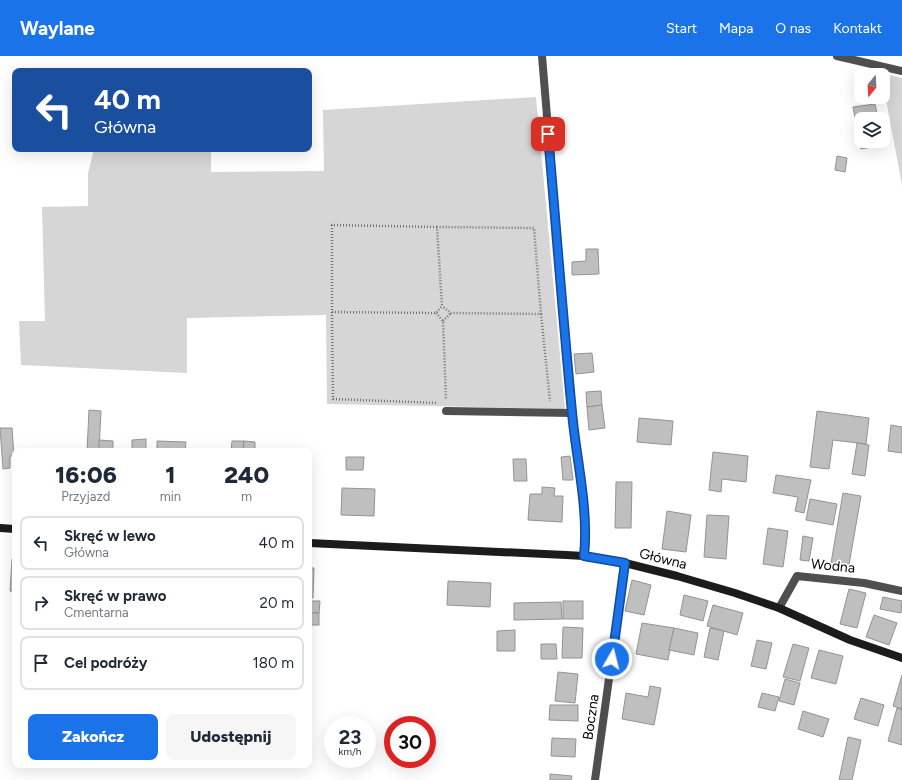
<!DOCTYPE html>
<html lang="pl">
<head>
<meta charset="utf-8">
<style>
  :root { --surface:#fff; --page:#f6f6f7; --text:#1f2937; --muted:#747a83; --line:#e0e1e3; --accent:#1a73e8 }
  body { margin:0; font-family:Figtree,sans-serif; background:var(--page); color:var(--text); height:100vh; display:flex; flex-direction:column; font-size:15px; white-space:nowrap }
  * { box-sizing:border-box; margin:0 }
  p { font-size:13px; color:var(--muted) }
  .icon { flex:none; width:22px; height:22px; fill:none; stroke:currentColor; stroke-width:2; stroke-linecap:round; stroke-linejoin:round }
  .map { position:relative; flex:1; overflow:hidden }
  .panel { position:absolute; left:12px; top:392px; width:300px; height:320px; display:flex; flex-direction:column; background:var(--surface); border-radius:8px; box-shadow:0 4px 16px #0002 }
  .panel>* { flex:none }
  .hud { position:absolute; left:12px; top:12px; width:300px; height:84px; border-radius:8px; box-shadow:0 4px 16px #0002; background:#1a4fa0; color:#fff; overflow:hidden }
  .needle { width:26px; rotate:198deg }
  .fabs { position:absolute; left:854px; top:12px; display:grid; gap:8px }
  .fabs a { display:grid; place-items:center; width:36px; height:36px; border-radius:8px; background:var(--surface); box-shadow:0 4px 16px #0002; font-size:20px }
  .speed { position:absolute; left:324px; top:660px; display:flex; gap:8px; font-size:20px; font-weight:700; text-align:center }
  .speed>* { display:grid; place-content:center; width:52px; height:52px; border-radius:50%; background:var(--surface); box-shadow:0 4px 16px #0002; line-height:1 }
  .speed small { font-size:10px; font-weight:400 }
  .speed .limit { border:6px solid #d22; background:#fff; color:#111 }
  .pin { position:absolute; display:grid; place-items:center; width:34px; height:34px; color:#fff; margin:-17px; border-radius:8px; box-shadow:0 2px 6px #0006 }
  .me { position:absolute; width:44px; margin:-22px; rotate:8deg; stroke-linejoin:round; filter:drop-shadow(0 0 3px #0008) }
  .turn { display:flex; align-items:center; gap:14px; height:84px; padding:0 16px; font-size:18px }
  .turn .icon { width:52px; height:52px; stroke-width:2.5 }
  .turn b { display:block; font-size:28px; line-height:34px }
  .eta { display:flex; justify-content:space-evenly; align-items:center; height:68px; text-align:center }
  .eta b { font-size:24px; font-weight:800; line-height:28px }
  .primary-button { display:flex; gap:8px; margin-top:auto; padding:8px 16px }
  .primary-button a { flex:1; height:46px; border-radius:8px; background:var(--accent); color:#fff; font-size:16px; font-weight:800; line-height:46px; text-align:center }
  .primary-button a+a { background:var(--page); color:var(--text) }
  ul { padding:0; list-style:none }
  li { display:flex; align-items:center; gap:12px; height:54px; margin:0 8px 6px; padding:0 8px; border:2px solid var(--line); border-radius:8px }
  li div { flex:1 }
  li b { display:block; font-size:15px }
  li em { font-style:normal }
  header { display:flex; align-items:center; gap:24px; box-sizing:border-box; height:56px; padding:0 20px; background:var(--accent); color:#fff }
  header strong { font-size:19px }
  nav { display:flex; gap:22px; margin-inline-start:auto; font-size:14px }
  .map>svg:first-child { display:block }
  .green { fill:#d6d6d6 }
  .building { fill:#bfbfbf; stroke:#939393 }
  .lines { fill:none; stroke-linecap:round; stroke-linejoin:round }
  .path { stroke:#717171; stroke-width:2.5; stroke-dasharray:1 2; stroke-linecap:butt }
  .street { stroke:#4f4f4f; stroke-width:8 }
  .secondary { stroke:#1c1c1c; stroke-width:8 }
  .route-casing { stroke:#114b97; stroke-width:10 }
  .route { stroke:#1a73e8; stroke-width:7 }
  .labels { text-anchor:middle; dominant-baseline:central; stroke-width:3; stroke-linejoin:round; paint-order:stroke }
  .street-label { font-size:14px; fill:#000; stroke:#fff }
</style>
</head>
<body>
<header>
<strong>Waylane</strong>
<nav><a>Start</a><a>Mapa</a><a>O nas</a><a>Kontakt</a></nav>
</header>
<div class="map">
<svg width="902" height="724" viewBox="0 0 902 724">
  <rect width="100%" height="100%" fill="#fff"/>
  <g class="green">
    <path d="M881,17L902,22V129L883,28V19H881Z"/>
    <path d="M536,41L565,353L327,348L326,259L187,262V317L21,309L19,265H45L42,151L88,150V117L94,93H211V116L324,115L323,54Z"/>
  </g>
  <g class="building">
    <path d="M875,48L878,63H861V85H882V89L861,93L853,51Z"/>
    <path d="M837,100L847,102L845,116L835,114Z"/>
    <path d="M586,193H598L599,218L572,219V206L586,205Z"/>
    <path d="M592,297L594,316L576,318L574,298Z"/>
    <path d="M601,335L602,349L587,351L586,336Z"/>
    <path d="M602,349L605,372L589,374L587,351Z"/>
    <path d="M89,354L101,355L99,395H87Z"/>
    <path d="M817,355L869,362L866,388L833,384L829,413L810,411Z"/>
    <path d="M639,362L673,365L671,389L637,386Z"/>
    <path d="M891,369L902,371V397L888,395Z"/>
    <path d="M0,372H12L14,400H10V412L3,413Z"/>
    <path d="M146,383V395H132V384Z"/>
    <path d="M99,384L113,385V395H99Z"/>
    <path d="M157,385L186,386L185,395H157Z"/>
    <path d="M232,385H244L243,395H231Z"/>
    <path d="M244,385L255,386V395H243Z"/>
    <path d="M857,387L869,389L865,420L852,418Z"/>
    <path d="M713,396L748,400L746,426L722,423L721,436L709,434Z"/>
    <path d="M570,400L573,424H563L561,401Z"/>
    <path d="M346,401H364L363,414H346Z"/>
    <path d="M513,403H526L527,425H514Z"/>
    <path d="M776,419L811,424L804,457L795,455L798,441L773,437Z"/>
    <path d="M616,426H632L631,472H615Z"/>
    <path d="M542,431L555,432L554,440H563L562,466L528,464L530,438H542Z"/>
    <path d="M342,432L375,433L374,460L341,459Z"/>
    <rect x="309" y="434" width="2" height="20"/>
    <path d="M843,437L861,440L849,509L831,507Z"/>
    <path d="M810,443L837,448L833,469L806,464Z"/>
    <path d="M667,455L691,459L686,496L662,493Z"/>
    <path d="M707,459L729,460L726,503L704,501Z"/>
    <path d="M768,472L788,475L783,511L763,508Z"/>
    <path d="M803,480L813,482L809,505L800,504Z"/>
    <path d="M12,503H15V536L10,535Z"/>
    <path d="M309,512H314L313,542H309Z"/>
    <path d="M632,524L651,529L644,559L625,555Z"/>
    <path d="M448,525L491,527L490,551L447,549Z"/>
    <path d="M849,533L866,537L857,572L840,568Z"/>
    <path d="M684,539L708,545L703,565L680,559Z"/>
    <path d="M883,541L902,545L901,557L880,553Z"/>
    <path d="M309,545H320L319,557H309Z"/>
    <rect x="563" y="545" width="20" height="18"/>
    <path d="M561,546L562,563L514,564V547Z"/>
    <path d="M713,549L743,557L737,579L707,570Z"/>
    <rect x="309" y="557" width="10" height="12"/>
    <path d="M874,559L897,567L889,589L866,581Z"/>
    <path d="M642,567L674,572L668,604L636,598Z"/>
    <path d="M563,571L583,572L582,602H562Z"/>
    <path d="M674,572L698,577L694,599L669,594Z"/>
    <path d="M710,572L724,575L718,604L704,601Z"/>
    <path d="M515,574V595H497V575Z"/>
    <path d="M757,584L772,587L766,613L751,610Z"/>
    <path d="M541,588H556L557,603H541Z"/>
    <path d="M793,588L809,592L800,625L783,621Z"/>
    <path d="M819,594L843,600L836,628L811,622Z"/>
    <path d="M558,616L578,618L575,647L555,645Z"/>
    <path d="M902,619V653L893,650Z"/>
    <path d="M785,623L800,627L794,649L779,645Z"/>
    <path d="M650,630L661,632L654,669L622,663L626,637L648,641Z"/>
    <path d="M762,637L779,641L775,655L758,651Z"/>
    <path d="M861,642L884,649L878,670L854,663Z"/>
    <path d="M550,649H578V665L549,664Z"/>
    <path d="M897,652L902,654V689L888,685Z"/>
    <path d="M803,655L829,663L823,681L798,673Z"/>
    <path d="M848,681L861,684L852,724H839Z"/>
    <path d="M552,682L576,683L575,701L551,700Z"/>
    <path d="M550,718L572,720L571,724H550Z"/>
  </g>
  <g class="lines">
    <g class="path">
      <path d="M437,171L332,169V256L436,257L442,250L437,171L534,172L541,258L451,257L442,250"/>
      <path d="M332,256L333,343L438,347"/>
      <path d="M436,257L443,265L446,344"/>
      <path d="M541,258L550,345"/>
      <path d="M443,265L451,257"/>
    </g>
    <g class="street">
      <path d="M542,0C552,117 561,233 571,350C575,400 589,450 584,500"/>
      <path d="M837,0L902,15"/>
      <path d="M446,355L572,357"/>
      <path d="M779,552L797,520L864,527L902,535"/>
      <path d="M595,724L625,507"/>
    </g>
    <g class="secondary">
      <path d="M0,472L15,473"/>
      <path d="M309,487L566,499L584,500L625,507L677,520L735,537L779,552L850,584L902,602"/>
    </g>
  </g>
  <g class="lines">
    <g class="route-casing">
      <path id="route" d="M548,78C556,170 563,263 572,356C576,403 589,452 584,500L625,507L612,603"/>
    </g>
    <use href="#route" class="route"/>
  </g>
  <g class="labels">
    <g class="street-label">
      <text transform="translate(663 503) rotate(14)">Główna</text>
      <text transform="translate(833 510) rotate(6)">Wodna</text>
      <text transform="translate(591 661) rotate(-82)">Boczna</text>
    </g>
  </g>
</svg>
<div class="fabs">
<a><svg class="needle" viewBox="-14 -14 28 28"><path d="M0-13l5 13h-10z" fill="#e53935"/><path d="M0 13l5-13h-10z" fill="#747a83"/></svg></a>
<a><svg class="icon" aria-label="layers" viewBox="0 0 24 24"><path d="M12 4l9 5-9 5-9-5zM3 14l9 5 9-5"/></svg></a>
</div>
<div class="speed"><div>23<small>km/h</small></div><div class="limit">30</div></div>
<div class="pin" style="left:548px;top:78px;background:#d93025"><svg class="icon" aria-label="arrive" viewBox="0 0 24 24"><path d="M6 21V4h12l-3 4 3 4H6"/></svg></div>
<svg class="me" style="left:612px;top:603px" viewBox="-20 -20 40 40"><circle r="17" fill="#1a73e8" stroke="#fff" stroke-width="3"/><path d="M0-11L8 9 0 5-8 9z" fill="#fff"/></svg>
<div class="hud">
<div class="turn"><svg class="icon" aria-label="left" viewBox="0 0 24 24"><path d="M17 20v-9H6M10 6l-5 5 5 5"/></svg><div><b>40 m</b>Główna</div></div>
</div>
<section class="panel">
<div class="eta">
<div><b>16:06</b><p>Przyjazd</p></div>
<div><b>1</b><p>min</p></div>
<div><b>240</b><p>m</p></div>
</div>
<ul>
<li><svg class="icon" aria-label="left" viewBox="0 0 24 24"><path d="M17 20v-9H6M10 6l-5 5 5 5"/></svg><div><b>Skręć w lewo</b><p>Główna</p></div><em>40 m</em></li>
<li><svg class="icon" aria-label="right" viewBox="0 0 24 24"><path d="M7 20v-9h11M14 6l5 5-5 5"/></svg><div><b>Skręć w prawo</b><p>Cmentarna</p></div><em>20 m</em></li>
<li><svg class="icon" aria-label="arrive" viewBox="0 0 24 24"><path d="M6 21V4h12l-3 4 3 4H6"/></svg><div><b>Cel podróży</b></div><em>180 m</em></li>
</ul>
<div class="primary-button"><a>Zakończ</a><a>Udostępnij</a></div>
</section>
</div>
</body>
</html>
